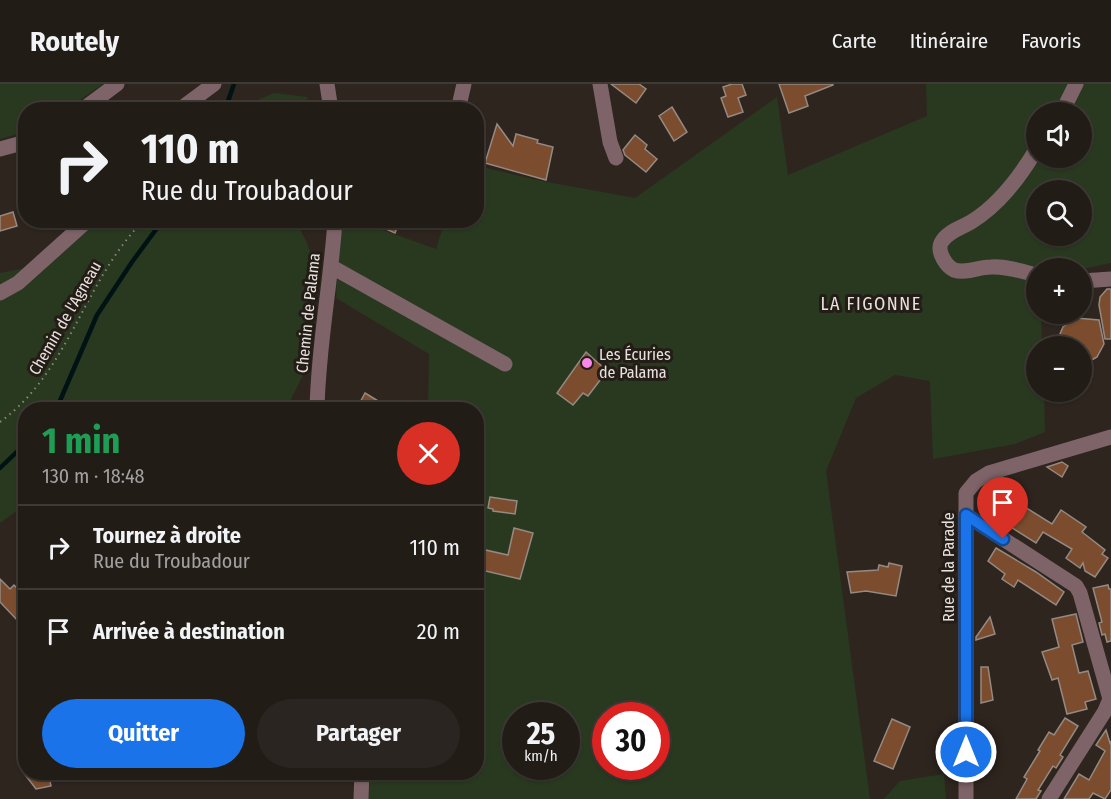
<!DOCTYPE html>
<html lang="fr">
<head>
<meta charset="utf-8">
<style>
  :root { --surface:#221c17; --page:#2a2520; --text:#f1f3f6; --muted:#a2a1a1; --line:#3f3a36; --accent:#1a73e8 }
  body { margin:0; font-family:"Fira Sans Condensed",sans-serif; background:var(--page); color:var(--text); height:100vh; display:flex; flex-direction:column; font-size:22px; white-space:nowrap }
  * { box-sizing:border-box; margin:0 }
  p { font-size:20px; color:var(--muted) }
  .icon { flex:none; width:33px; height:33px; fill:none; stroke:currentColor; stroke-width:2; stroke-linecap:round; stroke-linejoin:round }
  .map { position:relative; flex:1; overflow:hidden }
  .side { position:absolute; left:18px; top:318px; width:466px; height:378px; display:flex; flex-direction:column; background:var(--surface); border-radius:24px; box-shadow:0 2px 4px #0004,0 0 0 2px var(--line) }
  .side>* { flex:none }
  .top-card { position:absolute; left:18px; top:18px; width:466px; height:126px; border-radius:24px; box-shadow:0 2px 4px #0004,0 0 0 2px var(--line); background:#221c17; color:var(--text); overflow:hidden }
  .tools { position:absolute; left:1026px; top:18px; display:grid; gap:12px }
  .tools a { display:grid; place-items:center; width:66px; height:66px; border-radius:50%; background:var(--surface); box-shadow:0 2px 4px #0004,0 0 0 2px var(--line); font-size:30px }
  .speed { position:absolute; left:502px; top:618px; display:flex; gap:12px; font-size:30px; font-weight:700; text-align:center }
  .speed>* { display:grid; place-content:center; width:78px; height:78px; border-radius:50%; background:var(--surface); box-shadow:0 2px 4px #0004,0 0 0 2px var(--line); line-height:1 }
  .speed small { font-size:15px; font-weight:400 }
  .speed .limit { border:9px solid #d22; background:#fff; color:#111 }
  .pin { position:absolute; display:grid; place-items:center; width:51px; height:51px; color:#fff; margin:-62px -26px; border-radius:50% 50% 50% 0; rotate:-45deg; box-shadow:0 0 6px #0007 }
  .pin .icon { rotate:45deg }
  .me { position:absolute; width:66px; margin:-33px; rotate:0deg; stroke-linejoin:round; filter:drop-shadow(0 0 4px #0008) }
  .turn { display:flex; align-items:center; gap:21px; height:126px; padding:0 24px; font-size:27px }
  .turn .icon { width:78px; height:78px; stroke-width:2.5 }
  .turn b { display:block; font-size:42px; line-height:51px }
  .round { display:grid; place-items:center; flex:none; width:63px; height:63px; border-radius:32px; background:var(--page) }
  .head { display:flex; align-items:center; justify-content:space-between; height:102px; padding:0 24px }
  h1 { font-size:36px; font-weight:700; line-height:45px; color:#1e9e55 }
  .primary-button { display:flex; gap:12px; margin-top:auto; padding:12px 24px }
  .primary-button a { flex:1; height:69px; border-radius:36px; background:var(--accent); color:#fff; font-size:24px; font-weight:700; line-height:69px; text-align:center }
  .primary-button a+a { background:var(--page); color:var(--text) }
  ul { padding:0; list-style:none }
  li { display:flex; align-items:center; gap:18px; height:84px; padding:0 24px; border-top:2px solid var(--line) }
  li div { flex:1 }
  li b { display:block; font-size:22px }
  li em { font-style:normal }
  header { display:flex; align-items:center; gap:36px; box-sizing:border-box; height:84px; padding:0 30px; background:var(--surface); border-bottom:2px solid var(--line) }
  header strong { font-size:28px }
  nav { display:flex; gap:33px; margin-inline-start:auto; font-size:21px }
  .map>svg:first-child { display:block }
  .green { fill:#293920; fill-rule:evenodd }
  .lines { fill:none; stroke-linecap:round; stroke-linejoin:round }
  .stream { stroke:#001213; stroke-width:4.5 }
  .building { fill:#7b4d2e; stroke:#948983; stroke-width:1.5 }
  .path { stroke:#8e8782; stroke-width:2; stroke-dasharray:1.5 4.5; stroke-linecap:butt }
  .minor { stroke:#7e6469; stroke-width:15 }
  .route-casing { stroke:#114b97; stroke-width:15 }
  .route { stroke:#1a73e8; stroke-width:10 }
  .poi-dot { fill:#f888ea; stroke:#241c16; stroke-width:2 }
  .labels { text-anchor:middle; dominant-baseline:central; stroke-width:6; stroke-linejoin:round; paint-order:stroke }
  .street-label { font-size:16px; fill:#e8e2de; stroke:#241c16 }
  .poi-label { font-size:16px; fill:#e8e2de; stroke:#241c16; text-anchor:start }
  .neighbourhood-label { font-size:18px; letter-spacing:1.5px; fill:#e8e2de; stroke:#241c16 }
</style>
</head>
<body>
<header>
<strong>Routely</strong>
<nav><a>Carte</a><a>Itinéraire</a><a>Favoris</a></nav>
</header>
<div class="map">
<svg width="1111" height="715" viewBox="0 0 1111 715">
  <rect width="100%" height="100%" fill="#2e251f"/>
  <g class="green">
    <path d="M0,0H103L67,25L26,26L25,48L0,55Z"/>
    <path d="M926,0H1111V179L1082,185L1036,184V230H1041L1042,262H1036V308H1044L1045,348L1015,360L933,375L930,297L895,291L856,314L826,387L870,715H368L371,689L477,688V326L428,325L429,270L336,214L340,137H357L436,165L445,137L477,136V82L542,97L635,114L777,13L788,91L927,32ZM1036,28H1082V74H1036ZM1036,106H1082V152H1036ZM516,632H567V682H516ZM606,632H657V682H606Z"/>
    <path d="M274,9L308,13L303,25H237Z"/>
    <path d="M88,137H296L307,159L318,190L308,281L286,325L26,326L25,421L0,439V189L31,183Z"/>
    <path d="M944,690L946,715H884L900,697Z"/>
  </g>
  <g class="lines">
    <g class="stream">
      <path d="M225,26L234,0"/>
      <path d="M56,326L97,231L132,178L163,136"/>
      <path d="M0,384L26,359"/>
    </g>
  </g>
  <g class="building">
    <path d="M611,0H639L646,5L636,19Z"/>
    <path d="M732,0H742L746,11L738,14L743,28L728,33L721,14L726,12L723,3Z"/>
    <path d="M779,0H833V1L805,12L808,22L789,29Z"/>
    <path d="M672,23L687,48L674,57L659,32Z"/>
    <path d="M497,40L513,62L516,50L538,56L537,59L553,63L546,96L485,79Z"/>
    <path d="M635,51L647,61L645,65L657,75L646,88L625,71L623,66Z"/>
    <path d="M13,128L17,142L0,147V132Z"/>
    <path d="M365,136H400L395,149Z"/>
    <path d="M1107,205H1111V255H1105L1099,221L1100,213Z"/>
    <path d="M1076,234L1099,236L1104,260L1097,273L1090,277L1082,279V262H1060V250L1063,243Z"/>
    <path d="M586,268L607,287L588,312L583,309L573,321L557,309Z"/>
    <path d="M365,309L393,326H356Z"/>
    <path d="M1062,378L1068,382L1062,393L1047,383Z"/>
    <path d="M1001,408L1052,440L1061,426L1086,443L1082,448L1105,466L1102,470L1108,474L1095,493L1085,487L1083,479L1080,484L1066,474L1072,465L1043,448L1036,459L987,428Z"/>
    <path d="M490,413L517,417L515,430L493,427V425L488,424Z"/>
    <path d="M514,444L533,449L520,495L477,485L481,465L508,471Z"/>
    <path d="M996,464L1036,488L1064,508L1056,521L1018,496L1014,503L1002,495L1005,490L988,477Z"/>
    <path d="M889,479L902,482L896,512L866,507L851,509L847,488L878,486L879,481L888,483Z"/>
    <path d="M0,495L10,505L14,501L26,513V529L18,537L0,518Z"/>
    <path d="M1108,501L1109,505H1111V557L1107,558L1105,550L1102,551L1099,539L1102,538L1093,504Z"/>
    <path d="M1076,530L1083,558L1072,561L1079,589L1088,587L1096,615L1085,618L1087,625L1067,630L1058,594L1052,596L1042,568L1059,563L1052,535Z"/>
    <path d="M990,533L995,550L976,556V553Z"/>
    <path d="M981,583H988L993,616L981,619Z"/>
    <path d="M1065,634L1078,642L1060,671L1063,673L1056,684L1053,682L1038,706L1041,707L1036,715H1016L1027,695L1024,693L1040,667L1038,666L1049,648L1054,651Z"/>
    <path d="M892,635L910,643L893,685L874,677Z"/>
    <path d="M1106,646L1110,659L1111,657V706L1105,715L1093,709L1089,715H1064L1079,690L1089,696L1105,667L1096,661Z"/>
    <path d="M23,688H48L51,702L36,705Z"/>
  </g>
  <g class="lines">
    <g class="path">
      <path d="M219,26L220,15"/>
      <path d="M0,338C70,287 84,196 144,136"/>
    </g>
    <g class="minor">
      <path d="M327,0L331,26"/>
      <path d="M600,0L610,58L616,74"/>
      <path d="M82,26L117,0"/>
      <path d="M179,26L214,0"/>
      <path d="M458,26L464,0"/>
      <path d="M1062,28L1076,0"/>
      <path d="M0,65L26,58"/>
      <path d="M1036,66C1019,94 999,121 971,138C961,144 946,148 941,159C937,168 946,182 954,186C967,190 978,183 991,183C1006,182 1022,187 1036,191"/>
      <path d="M332,183L505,280"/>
      <path d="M1082,197L1111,195"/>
      <path d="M0,209L18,199L88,136"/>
      <path d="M317,326C318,262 331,200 335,136"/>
      <path d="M966,431L1076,502L1080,509L1110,615L1105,627L1049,715"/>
      <path d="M361,715L362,688"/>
      <path d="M966,715V409L976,397L989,389L1111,353"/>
    </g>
  </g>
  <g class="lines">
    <g class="route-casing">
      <path id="route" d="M966,668V431L1003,455"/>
    </g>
    <use href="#route" class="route"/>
  </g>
  <circle class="poi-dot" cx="587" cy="279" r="6"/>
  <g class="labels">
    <g class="street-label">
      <text transform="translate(308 229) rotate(-84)">Chemin de Palama</text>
      <text transform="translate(65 234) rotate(-60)">Chemin de l'Agneau</text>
      <text transform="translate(948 483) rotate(-90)">Rue de la Parade</text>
    </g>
    <g class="poi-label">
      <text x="599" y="270">Les Écuries<tspan x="599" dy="18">de Palama</tspan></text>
    </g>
    <g class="neighbourhood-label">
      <text x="871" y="220">LA FIGONNE</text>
    </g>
  </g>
</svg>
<div class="tools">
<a><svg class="icon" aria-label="sound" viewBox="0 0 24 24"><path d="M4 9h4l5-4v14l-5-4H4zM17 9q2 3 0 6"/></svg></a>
<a><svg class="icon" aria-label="search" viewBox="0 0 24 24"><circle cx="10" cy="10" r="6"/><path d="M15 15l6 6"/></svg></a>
<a>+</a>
<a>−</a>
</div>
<div class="speed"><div>25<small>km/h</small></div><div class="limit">30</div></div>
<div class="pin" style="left:1003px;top:455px;background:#d93025"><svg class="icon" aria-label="arrive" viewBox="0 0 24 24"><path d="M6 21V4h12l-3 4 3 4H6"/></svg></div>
<svg class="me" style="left:966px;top:668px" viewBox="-20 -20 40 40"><circle r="17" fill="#1a73e8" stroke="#fff" stroke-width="3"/><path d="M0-11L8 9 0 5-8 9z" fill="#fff"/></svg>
<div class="top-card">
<div class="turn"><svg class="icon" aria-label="right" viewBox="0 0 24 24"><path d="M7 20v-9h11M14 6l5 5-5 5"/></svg><div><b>110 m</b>Rue du Troubadour</div></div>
</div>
<section class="side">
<div class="head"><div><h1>1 min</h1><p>130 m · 18:48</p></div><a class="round" style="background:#d93025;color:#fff"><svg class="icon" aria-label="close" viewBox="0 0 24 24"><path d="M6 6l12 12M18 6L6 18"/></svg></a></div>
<ul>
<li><svg class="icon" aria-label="right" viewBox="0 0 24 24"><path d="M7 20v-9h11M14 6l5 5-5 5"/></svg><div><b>Tournez à droite</b><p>Rue du Troubadour</p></div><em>110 m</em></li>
<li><svg class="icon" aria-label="arrive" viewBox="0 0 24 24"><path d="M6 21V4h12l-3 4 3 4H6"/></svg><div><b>Arrivée à destination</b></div><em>20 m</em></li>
</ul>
<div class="primary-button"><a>Quitter</a><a>Partager</a></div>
</section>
</div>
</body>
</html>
